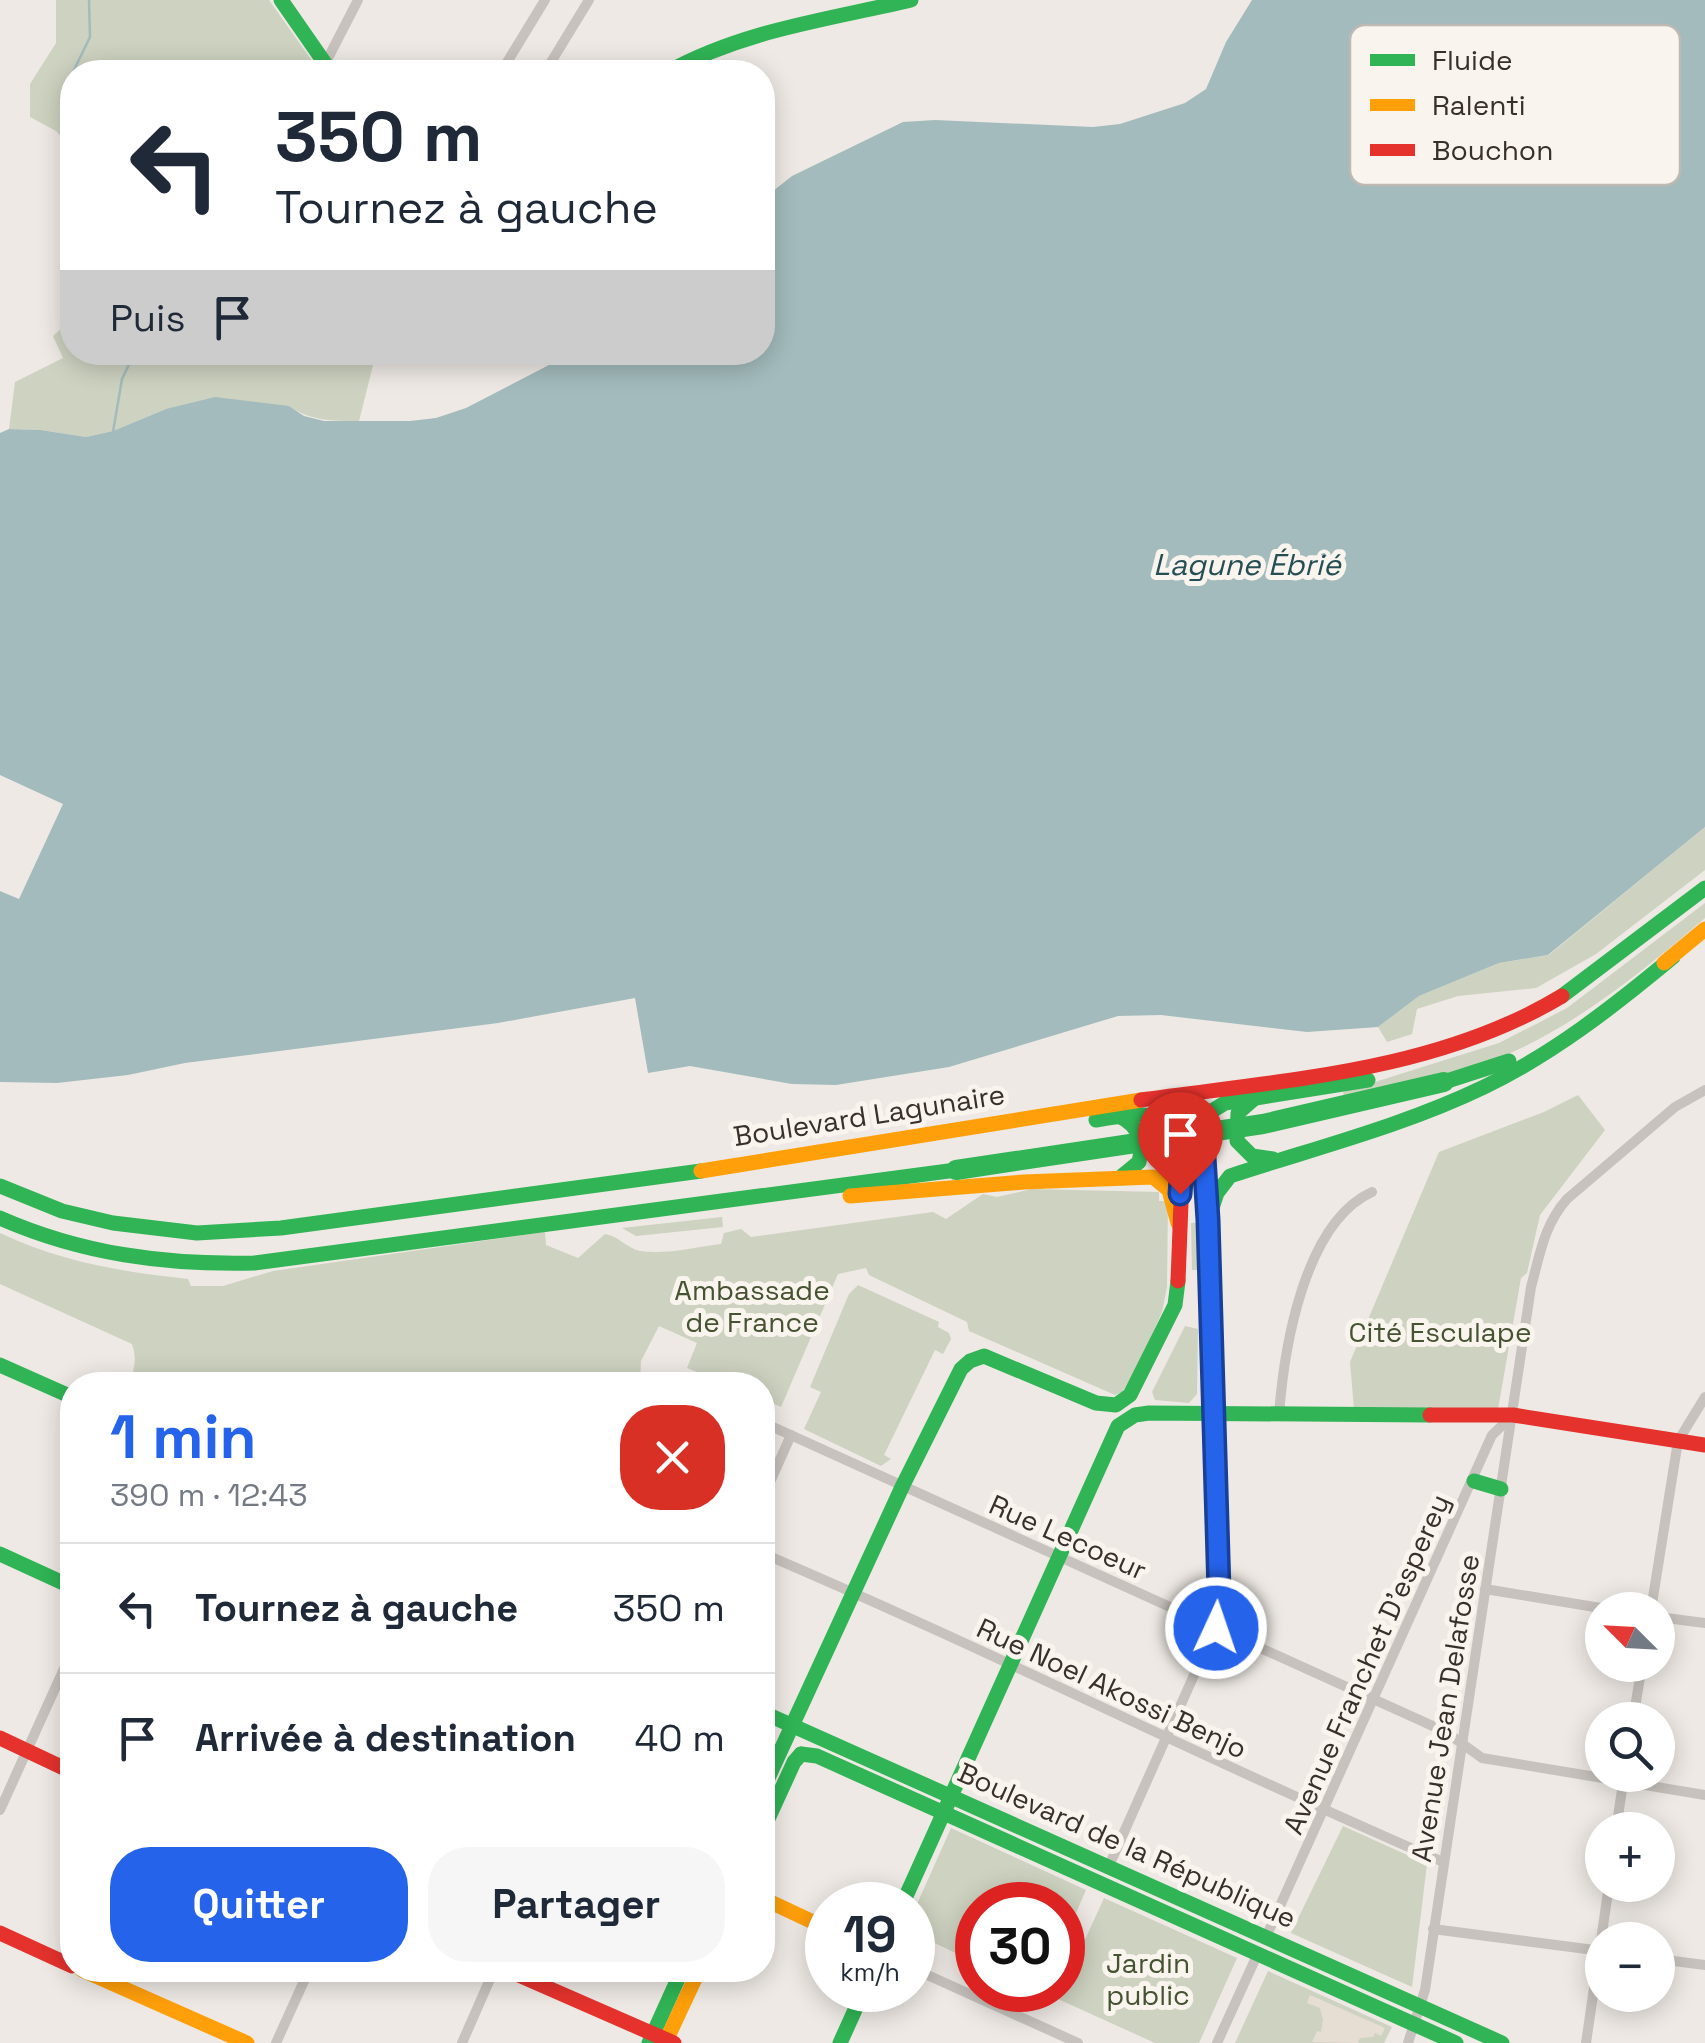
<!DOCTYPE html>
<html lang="fr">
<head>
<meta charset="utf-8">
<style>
  :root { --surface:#fff; --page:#f6f6f7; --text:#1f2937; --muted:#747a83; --line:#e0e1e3; --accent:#2563eb }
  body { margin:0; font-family:"Space Grotesk",sans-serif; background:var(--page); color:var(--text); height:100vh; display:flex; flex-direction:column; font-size:38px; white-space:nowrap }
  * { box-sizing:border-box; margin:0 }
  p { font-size:32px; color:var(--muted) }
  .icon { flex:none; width:55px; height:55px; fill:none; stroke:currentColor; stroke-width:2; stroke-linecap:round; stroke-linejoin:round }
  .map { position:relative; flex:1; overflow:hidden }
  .drawer { position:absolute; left:60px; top:1372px; width:715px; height:610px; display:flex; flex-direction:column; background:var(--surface); border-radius:40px; box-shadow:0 5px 25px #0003 }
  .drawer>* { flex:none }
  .guide { position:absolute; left:60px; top:60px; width:715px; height:305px; border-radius:40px; box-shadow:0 5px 25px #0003; background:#fff; color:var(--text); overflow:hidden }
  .needle { width:65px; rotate:294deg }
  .controls { position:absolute; left:1585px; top:1592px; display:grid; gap:20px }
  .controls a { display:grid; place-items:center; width:90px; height:90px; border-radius:50%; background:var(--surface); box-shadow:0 5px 25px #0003; font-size:50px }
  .speed { position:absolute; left:805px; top:1882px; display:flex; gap:20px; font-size:50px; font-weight:700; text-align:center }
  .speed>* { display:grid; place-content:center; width:130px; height:130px; border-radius:50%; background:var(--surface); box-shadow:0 5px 25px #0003; line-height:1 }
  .speed small { font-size:25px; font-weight:400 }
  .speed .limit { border:15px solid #d22; background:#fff; color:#111 }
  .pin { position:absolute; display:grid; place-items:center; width:85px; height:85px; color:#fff; margin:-102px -42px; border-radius:50% 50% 50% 0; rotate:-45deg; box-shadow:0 0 10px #0007 }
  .pin .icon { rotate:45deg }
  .me { position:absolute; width:110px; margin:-55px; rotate:3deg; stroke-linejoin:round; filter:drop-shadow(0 0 8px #0008) }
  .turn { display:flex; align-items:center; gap:35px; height:210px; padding:0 50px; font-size:45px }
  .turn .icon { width:130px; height:130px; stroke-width:2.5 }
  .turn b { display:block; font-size:70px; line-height:85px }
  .then { display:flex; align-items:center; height:95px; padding:0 50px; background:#0003; gap:20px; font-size:38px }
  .round { display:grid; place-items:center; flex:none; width:105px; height:105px; border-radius:40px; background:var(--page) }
  .overview { display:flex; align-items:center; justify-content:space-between; height:170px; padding:0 50px }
  h1 { font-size:60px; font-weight:800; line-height:75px; color:var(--accent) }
  .button { display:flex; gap:20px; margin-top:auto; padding:20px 50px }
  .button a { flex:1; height:115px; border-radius:40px; background:var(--accent); color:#fff; font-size:40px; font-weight:800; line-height:115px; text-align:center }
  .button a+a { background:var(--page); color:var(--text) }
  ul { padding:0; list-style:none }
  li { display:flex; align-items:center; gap:30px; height:130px; padding:0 50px; border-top:2px solid var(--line) }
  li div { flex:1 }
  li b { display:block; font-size:38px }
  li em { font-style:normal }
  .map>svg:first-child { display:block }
  .green { fill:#ced2c0 }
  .plaza { fill:#e6ded3 }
  .water { fill:#a3bbbc }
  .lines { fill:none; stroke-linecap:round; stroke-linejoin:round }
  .stream { stroke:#a3bbbc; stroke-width:2.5 }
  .street { stroke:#c7c2bd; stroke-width:10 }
  .fast { stroke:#30b455; stroke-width:15 }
  .slow { stroke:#ff9f0a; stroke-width:15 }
  .jam { stroke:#e5322d; stroke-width:15 }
  .fast-bridge { stroke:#30b455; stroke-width:20 }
  .route-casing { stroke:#184099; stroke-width:25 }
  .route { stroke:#2563eb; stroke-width:18 }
  .labels { text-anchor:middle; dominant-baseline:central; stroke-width:10; stroke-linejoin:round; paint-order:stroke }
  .street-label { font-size:28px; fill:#38302c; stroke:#f9f4ed }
  .park-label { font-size:28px; fill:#455332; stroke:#f9f4ed }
  .water-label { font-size:30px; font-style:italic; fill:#254f55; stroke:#f9f4ed }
  .key { fill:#f9f4ed; stroke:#bfb9b3; stroke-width:2.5 }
  .key-label { font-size:28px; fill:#38302c }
</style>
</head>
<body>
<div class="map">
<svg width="1705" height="2043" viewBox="0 0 1705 2043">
  <rect width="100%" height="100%" fill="#eee9e4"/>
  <g class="green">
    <path d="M56,0H269L320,72H72V148L56,131L30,117V84L56,43Z"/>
    <path d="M72,319V352L376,353L359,421C332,421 311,421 289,406L166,409L113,431L86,437L41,430L9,429L15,382L63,358L53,336Z"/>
    <path d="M1705,827V870L1596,954L1536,988L1458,996L1417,1009L1412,1034L1387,1042L1378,1027L1419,996L1499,963L1549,955Z"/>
    <path d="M1705,903V918C1645,970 1569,1031 1494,1060C1447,1078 1394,1087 1345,1101L1343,1092L1499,1043L1567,1008Z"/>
    <path d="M1578,1095L1605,1130L1540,1215L1527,1273L1521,1278L1498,1409H1354L1350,1362L1439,1152L1544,1112Z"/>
    <path d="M1032,1189L1159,1192V1201H1168L1167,1287L1162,1312L1134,1375L1122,1392L1115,1395L969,1331L967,1322L869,1275L866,1268L838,1274L781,1407L763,1399L762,1385H728L687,1368L697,1343L659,1326L641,1361L640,1385H128C135,1371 137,1358 132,1344L0,1284V1233C60,1262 123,1272 188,1279L191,1286H223L273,1271L545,1232L546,1245L578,1258L605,1234C619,1236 626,1248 640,1251C665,1255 696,1247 721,1244L724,1233L741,1229L751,1237L933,1212L946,1219L983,1194L997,1197Z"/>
    <path d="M722,1217L723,1227L636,1236L622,1228Z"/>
    <path d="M1202,1222L1203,1270H1192L1191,1223Z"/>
    <path d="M858,1285L939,1322L938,1327L949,1333L951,1339L943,1354L935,1350L884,1455L891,1459L881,1466L804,1429L821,1392L810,1387L849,1294Z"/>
    <path d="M1185,1326L1198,1329L1197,1394L1189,1403L1155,1400L1152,1392Z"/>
    <path d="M1343,1826L1427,1864L1412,1987L1291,1933Z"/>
    <path d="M951,1828L1086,1890L1063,1943L1062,1905H978L977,1963L913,1933V1913Z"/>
    <path d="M1104,1898L1237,1958L1199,2043H1155L1058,1999Z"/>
    <path d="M1268,1971L1392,2027L1384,2043H1235Z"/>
  </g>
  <path class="plaza" d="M1310,1995L1385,2028L1381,2036L1375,2033L1373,2037L1360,2038L1358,2043L1312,2042L1317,2031L1321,2032L1323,2020L1320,2008L1307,2003Z"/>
  <path class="water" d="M1252,0H1705V827L1548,955L1499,963L1419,996L1378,1027L1307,1032L1161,1015L1118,1016L949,1067L836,1085L792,1084L690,1066L648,1073L635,998L498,1023L185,1063L128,1075L57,1083L0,1082V891L19,899L63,804L0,775V433L9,429L41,430L86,437L113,431L166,409L215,397L289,406L304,416L324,421H410L436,418L466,408L572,353L762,352L763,199L792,176L903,122L935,120L1093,127L1120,124L1185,103L1206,89L1226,42Z"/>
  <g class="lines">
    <g class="stream">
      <path d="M73,72L90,37L89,0"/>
      <path d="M72,77L64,117L72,134"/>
      <path d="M113,432L122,379L135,352"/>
    </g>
    <g class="street">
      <path d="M507,63L523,72"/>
      <path d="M325,64L358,0"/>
      <path d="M501,72L545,0"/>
      <path d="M545,72L589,0"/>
      <path d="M657,1385L661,1380L680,1385"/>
      <path d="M1279,1415C1284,1348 1304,1223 1372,1192"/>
      <path d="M762,1422L1446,1732L1482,1758L1705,1795"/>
      <path d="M762,1500L791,1435"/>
      <path d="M762,1553C992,1651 1214,1764 1443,1862"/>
      <path d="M1485,1589L1613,1610"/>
      <path d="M1651,1610L1678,1441L1705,1397"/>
      <path d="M1658,1617L1705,1623"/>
      <path d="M1633,1720L1642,1665"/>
      <path d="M0,1810L72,1651"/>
      <path d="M1616,1830L1624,1776"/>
      <path d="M1108,1868L1215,1628L1219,1591L1213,1414"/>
      <path d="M1433,1929L1602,1951"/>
      <path d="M1266,1937L1492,1435L1512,1416"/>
      <path d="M1658,1959L1705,1965"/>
      <path d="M912,1968L1078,2043"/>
      <path d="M276,2043L309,1970"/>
      <path d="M462,2043L494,1970"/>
      <path d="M1217,2043L1258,1953"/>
      <path d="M1408,2043L1425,1990L1531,1287C1540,1254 1544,1225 1567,1199L1675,1107L1705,1090"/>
      <path d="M1586,2043L1609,1885"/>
    </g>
    <g class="fast">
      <path d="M281,0L331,72"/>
      <path d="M668,72C744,30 827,20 911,0"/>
      <path d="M1562,996L1705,888"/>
      <path d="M1444,1082L1509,1061"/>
      <path d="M1255,1098L1238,1113L1237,1141L1252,1156L1273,1159"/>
      <path d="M1119,1116C1139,1126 1144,1141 1139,1162L1122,1176"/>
      <path d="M1096,1120C1130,1114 1162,1109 1190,1133L1202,1117L1225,1103L1368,1080"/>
      <path d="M0,1186L62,1211L113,1223L197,1233L281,1228L701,1171"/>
      <path d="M0,1218C82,1254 165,1265 254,1263L956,1170"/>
      <path d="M1208,1220L1217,1193L1230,1176C1315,1148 1403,1126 1484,1087C1553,1054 1614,1006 1673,957"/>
      <path d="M0,1365L72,1397"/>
      <path d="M1474,1481L1501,1489"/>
      <path d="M0,1554L72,1587"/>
      <path d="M762,1712L1502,2043"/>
      <path d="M801,1754L817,1756L1456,2043"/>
      <path d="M762,1791L903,1485L961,1369L970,1361L984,1356L1096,1403L1116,1405L1130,1395L1175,1305L1178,1281"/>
      <path d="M762,1832L794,1762L801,1754"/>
      <path d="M902,1905L1118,1426L1135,1415L1149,1413L1430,1415"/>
      <path d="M649,2043L682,1970"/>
      <path d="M840,2043L864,1990"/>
    </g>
    <g class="slow">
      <path d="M1664,963L1705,929"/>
      <path d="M1190,1133L1201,1150L1205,1168L1213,1414"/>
      <path d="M701,1171L1141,1100"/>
      <path d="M850,1196L1024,1182L1153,1177L1169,1190L1178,1223"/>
      <path d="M762,1898L828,1929"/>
      <path d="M82,1970L247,2043"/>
      <path d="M665,2043L699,1970"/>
    </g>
    <g class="jam">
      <path d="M1141,1100C1283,1080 1436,1072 1562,996"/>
      <path d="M1178,1281L1183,1151L1190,1133"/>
      <path d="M1430,1415H1513L1705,1445"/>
      <path d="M0,1738L72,1772"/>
      <path d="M0,1933L72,1966"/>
      <path d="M507,1970L674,2043"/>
    </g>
    <path class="fast-bridge" d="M956,1170L1263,1124L1444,1082"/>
  </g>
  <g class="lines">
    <g class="route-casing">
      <path id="route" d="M1180,1194L1183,1151L1190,1132L1204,1158L1208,1220L1219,1591L1216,1628"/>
    </g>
    <use href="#route" class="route"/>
  </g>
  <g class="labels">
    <g class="street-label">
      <text transform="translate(869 1115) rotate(-9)">Boulevard Lagunaire</text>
      <text transform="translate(1068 1537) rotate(24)">Rue Lecoeur</text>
      <text transform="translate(1366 1664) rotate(-66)">Avenue Franchet D'esperey</text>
      <text transform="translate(1112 1688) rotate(25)">Rue Noel Akossi Benjo</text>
      <text transform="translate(1445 1708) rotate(-81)">Avenue Jean Delafosse</text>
      <text transform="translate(1127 1845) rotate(24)">Boulevard de la République</text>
    </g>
    <g class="park-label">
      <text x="752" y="1290">Ambassade<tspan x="752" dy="32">de France</tspan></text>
      <text x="1440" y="1332">Cité Esculape</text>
      <text x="1148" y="1963">Jardin<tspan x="1148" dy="32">public</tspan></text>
    </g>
    <g class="water-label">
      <text x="1247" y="564">Lagune Ébrié</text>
    </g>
  </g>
  <rect x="1350" y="25" width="330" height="160" rx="15" class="key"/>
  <rect x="1370" y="54" width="45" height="12" fill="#30b455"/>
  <rect x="1370" y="99" width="45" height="12" fill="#ff9f0a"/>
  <rect x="1370" y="144" width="45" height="12" fill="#e5322d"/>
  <g class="key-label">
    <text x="1432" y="70">Fluide</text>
    <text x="1432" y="115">Ralenti</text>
    <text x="1432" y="160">Bouchon</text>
  </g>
</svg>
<div class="controls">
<a><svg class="needle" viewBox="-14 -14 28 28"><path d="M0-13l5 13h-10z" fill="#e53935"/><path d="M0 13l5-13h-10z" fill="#747a83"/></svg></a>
<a><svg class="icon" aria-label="search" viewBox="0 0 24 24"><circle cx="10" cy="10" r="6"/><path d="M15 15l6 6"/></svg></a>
<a>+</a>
<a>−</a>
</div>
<div class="speed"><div>19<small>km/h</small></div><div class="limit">30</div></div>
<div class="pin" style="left:1180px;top:1194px;background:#d93025"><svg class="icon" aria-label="arrive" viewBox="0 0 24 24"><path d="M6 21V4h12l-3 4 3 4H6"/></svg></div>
<svg class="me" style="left:1216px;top:1628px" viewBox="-20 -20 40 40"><circle r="17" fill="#2563eb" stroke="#fff" stroke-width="3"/><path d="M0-11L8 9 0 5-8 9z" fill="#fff"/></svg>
<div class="guide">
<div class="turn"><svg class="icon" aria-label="left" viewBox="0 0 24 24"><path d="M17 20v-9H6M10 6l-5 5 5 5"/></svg><div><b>350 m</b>Tournez à gauche</div></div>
<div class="then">Puis<svg class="icon" aria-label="arrive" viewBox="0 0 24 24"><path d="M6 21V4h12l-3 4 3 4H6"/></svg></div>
</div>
<section class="drawer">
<div class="overview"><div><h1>1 min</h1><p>390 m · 12:43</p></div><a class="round" style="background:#d93025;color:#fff"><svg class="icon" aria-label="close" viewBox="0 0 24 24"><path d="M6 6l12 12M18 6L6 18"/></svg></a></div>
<ul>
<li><svg class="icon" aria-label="left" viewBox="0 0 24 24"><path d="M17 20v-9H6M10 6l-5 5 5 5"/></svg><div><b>Tournez à gauche</b></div><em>350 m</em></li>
<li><svg class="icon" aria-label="arrive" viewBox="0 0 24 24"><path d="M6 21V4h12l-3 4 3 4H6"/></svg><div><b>Arrivée à destination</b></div><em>40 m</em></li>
</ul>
<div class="button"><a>Quitter</a><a>Partager</a></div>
</section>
</div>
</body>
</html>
